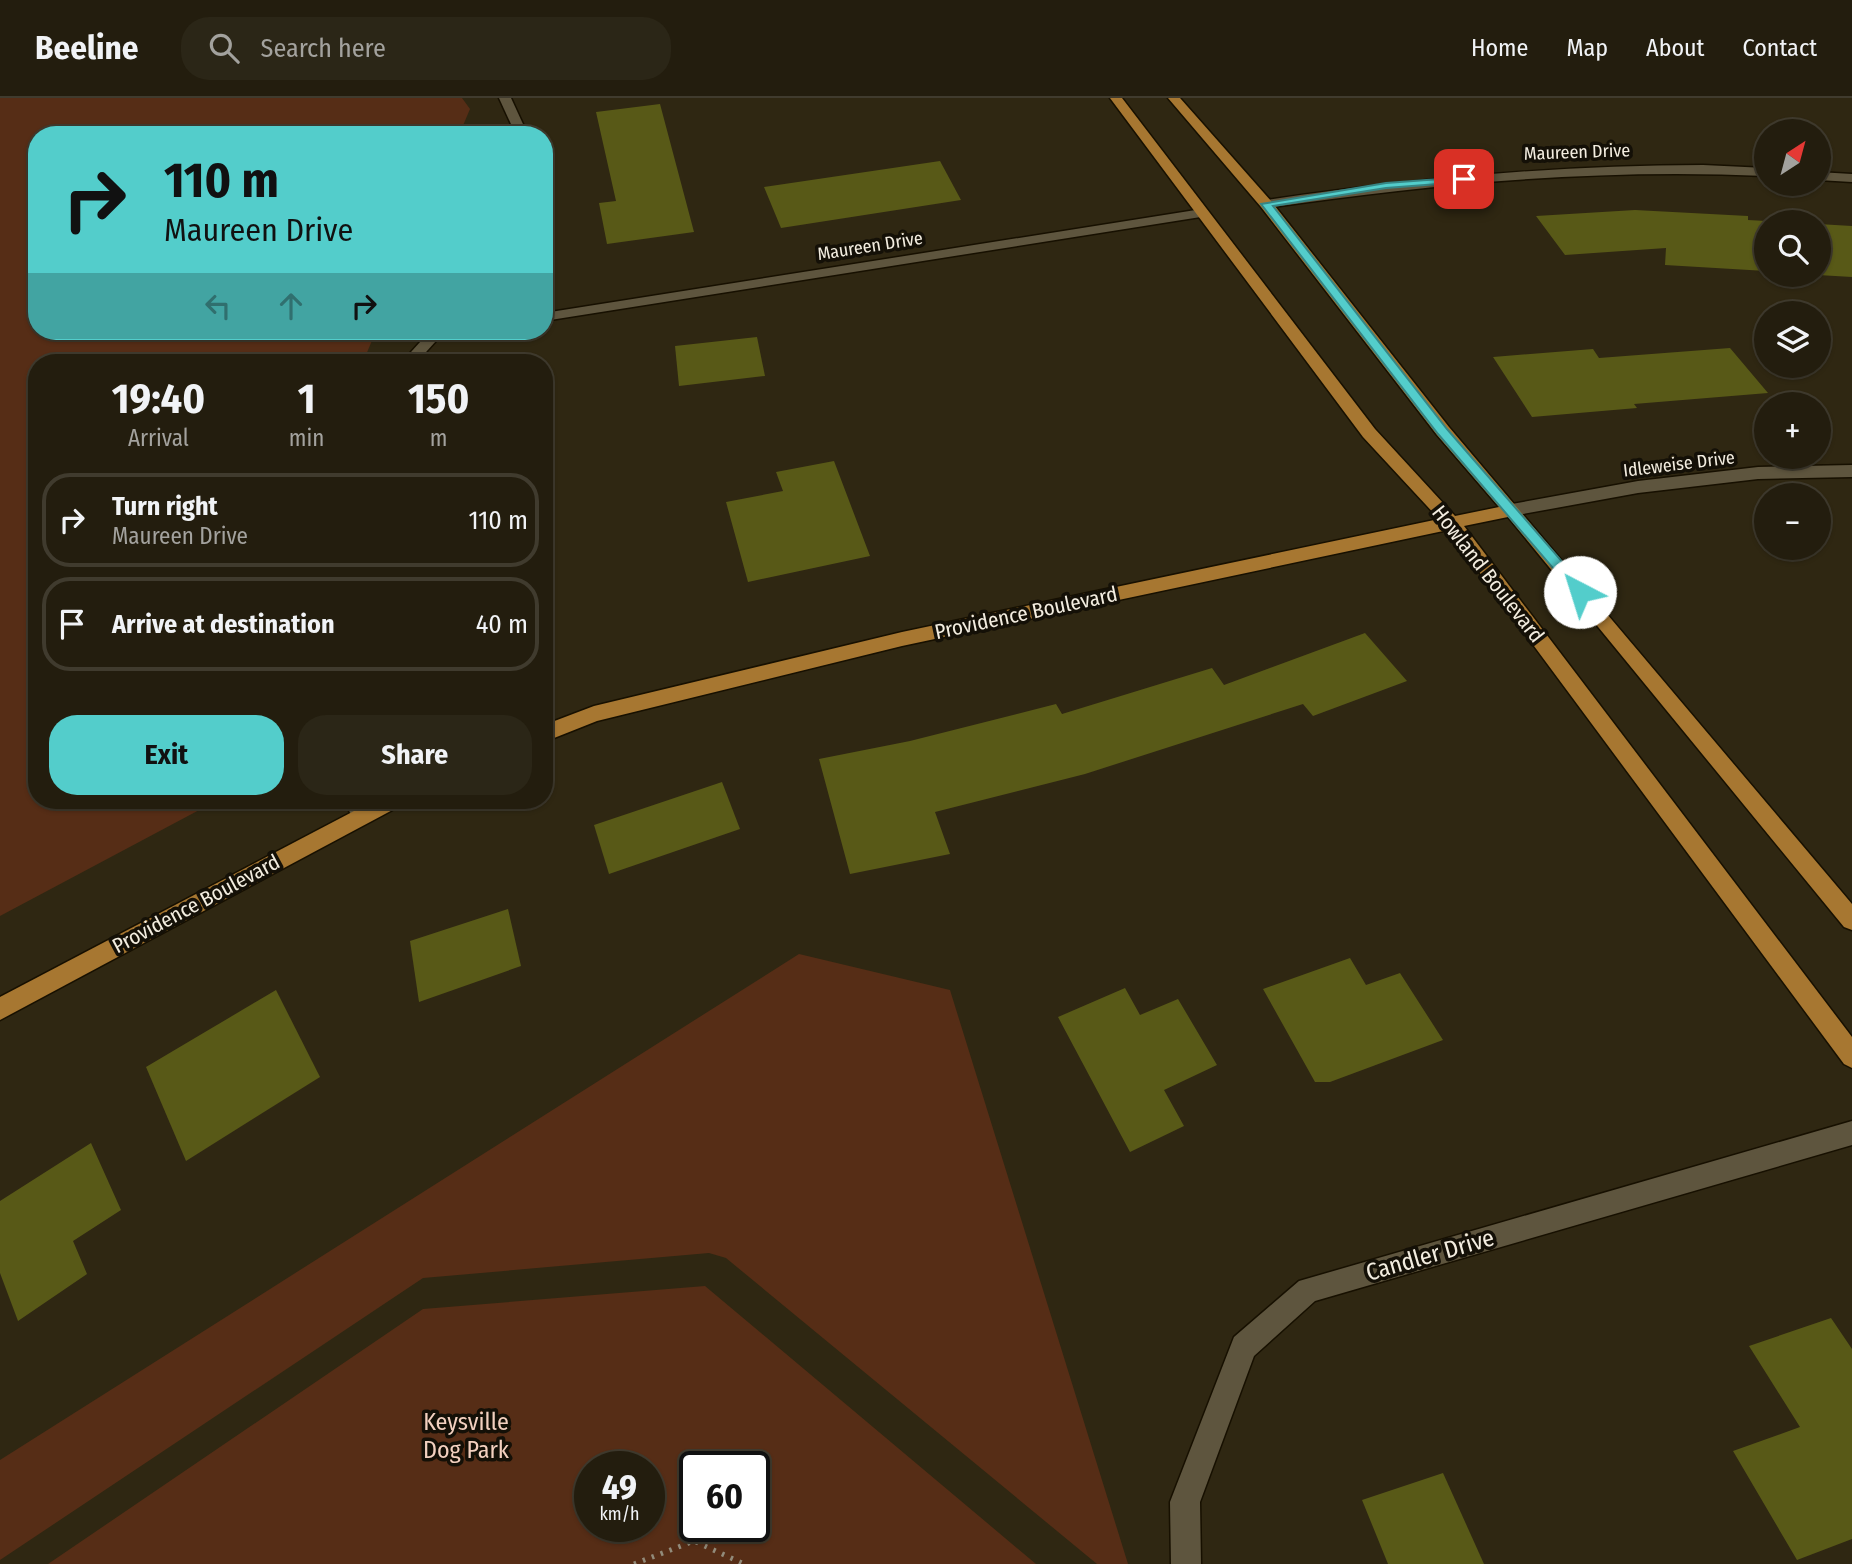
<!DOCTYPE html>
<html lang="en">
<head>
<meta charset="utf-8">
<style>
  :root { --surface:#231d0e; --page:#2b2617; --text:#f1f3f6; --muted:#a3a29e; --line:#403b2e; --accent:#53cdcb }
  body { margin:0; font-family:"Fira Sans Condensed",sans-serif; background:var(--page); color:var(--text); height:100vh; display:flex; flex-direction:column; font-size:26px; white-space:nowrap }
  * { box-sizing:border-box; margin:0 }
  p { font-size:23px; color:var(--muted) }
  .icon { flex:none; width:38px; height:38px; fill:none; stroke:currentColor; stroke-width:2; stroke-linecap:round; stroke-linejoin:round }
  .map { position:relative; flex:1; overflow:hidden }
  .drawer { position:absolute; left:28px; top:256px; width:525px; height:455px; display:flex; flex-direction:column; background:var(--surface); border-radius:28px; box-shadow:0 2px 5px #0004,0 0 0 2px var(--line) }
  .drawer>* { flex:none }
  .banner { position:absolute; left:28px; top:28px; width:525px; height:214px; border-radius:28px; box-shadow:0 2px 5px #0004,0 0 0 2px var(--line); background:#53cdcb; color:#111; overflow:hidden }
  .needle { width:46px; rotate:36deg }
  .controls { position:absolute; left:1754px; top:21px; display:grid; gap:14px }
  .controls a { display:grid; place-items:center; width:77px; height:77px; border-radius:50%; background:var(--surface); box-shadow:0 2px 5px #0004,0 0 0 2px var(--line); font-size:35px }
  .speed { position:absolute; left:574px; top:1353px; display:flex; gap:14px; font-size:35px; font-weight:700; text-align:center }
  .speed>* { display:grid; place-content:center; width:91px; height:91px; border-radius:50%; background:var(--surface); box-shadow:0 2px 5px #0004,0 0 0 2px var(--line); line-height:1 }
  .speed small { font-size:18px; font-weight:400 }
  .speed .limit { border:4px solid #111; border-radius:10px; background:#fff; color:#111 }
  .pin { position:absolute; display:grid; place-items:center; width:60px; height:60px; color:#fff; margin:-30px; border-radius:14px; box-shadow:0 4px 10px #0006 }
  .me { position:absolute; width:77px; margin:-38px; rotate:320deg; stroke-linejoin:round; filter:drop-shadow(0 0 5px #0008) }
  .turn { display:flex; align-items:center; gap:24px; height:147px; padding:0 21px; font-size:32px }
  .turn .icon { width:91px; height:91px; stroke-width:2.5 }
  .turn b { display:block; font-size:49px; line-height:60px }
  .lanes { display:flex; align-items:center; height:66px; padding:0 21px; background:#0003; justify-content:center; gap:35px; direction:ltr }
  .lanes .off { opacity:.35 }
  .eta { display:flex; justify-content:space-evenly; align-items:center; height:119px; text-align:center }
  .eta b { font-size:42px; font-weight:700; line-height:49px }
  .cta { display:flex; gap:14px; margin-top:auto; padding:14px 21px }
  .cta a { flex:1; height:80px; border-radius:28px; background:var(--accent); color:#111; font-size:28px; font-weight:700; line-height:80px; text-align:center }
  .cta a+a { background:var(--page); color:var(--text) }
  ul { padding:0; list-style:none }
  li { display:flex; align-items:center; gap:21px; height:94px; margin:0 14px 10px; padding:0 7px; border:4px solid var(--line); border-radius:28px }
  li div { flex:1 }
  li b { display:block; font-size:26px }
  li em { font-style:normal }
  header { display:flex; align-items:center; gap:42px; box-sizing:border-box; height:98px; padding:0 35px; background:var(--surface); border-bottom:2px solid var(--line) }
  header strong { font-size:33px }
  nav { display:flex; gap:38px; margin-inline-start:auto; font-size:24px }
  .search { width:490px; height:63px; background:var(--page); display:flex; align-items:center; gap:18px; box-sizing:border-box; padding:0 24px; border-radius:28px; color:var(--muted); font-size:26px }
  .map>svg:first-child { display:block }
  .green { fill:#562d16; fill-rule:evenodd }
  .building { fill:#585917 }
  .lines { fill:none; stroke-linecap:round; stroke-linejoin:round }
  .minor-casing { stroke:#171000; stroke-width:3 }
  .major-casing { stroke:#171000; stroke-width:3 }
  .path { stroke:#928b7a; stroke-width:5; stroke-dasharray:2.5 7; stroke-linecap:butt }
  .minor { fill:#5e553e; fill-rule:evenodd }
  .major { fill:#a77731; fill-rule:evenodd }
  .route { fill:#53cdcb; stroke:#368584; stroke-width:2 }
  .labels { text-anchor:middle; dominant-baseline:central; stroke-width:7; stroke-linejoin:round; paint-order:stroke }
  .far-street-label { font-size:18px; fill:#f3ede0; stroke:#141007 }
  .street-label { font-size:21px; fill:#f3ede0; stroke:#141007 }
  .near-street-label { font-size:24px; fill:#f3ede0; stroke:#141007 }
  .near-park-label { font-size:24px; fill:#f3d0bf; stroke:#141007 }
</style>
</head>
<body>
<header>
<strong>Beeline</strong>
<div class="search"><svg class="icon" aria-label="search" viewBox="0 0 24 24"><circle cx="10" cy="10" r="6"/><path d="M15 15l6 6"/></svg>Search here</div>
<nav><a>Home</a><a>Map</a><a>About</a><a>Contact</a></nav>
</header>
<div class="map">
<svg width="1852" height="1466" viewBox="0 0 1852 1466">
  <rect width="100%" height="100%" fill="#2f2712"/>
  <g class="green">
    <path d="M0,0H462L470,11L459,37H37V233H376L363,264H37V702H218L0,818Z"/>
    <path d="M799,856L950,892L1128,1466H1097L726,1160L709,1155L423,1180L0,1462V1362Z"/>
    <path d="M705,1188L1036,1466H48L423,1211ZM590,1368H649V1428H590ZM695,1368H754V1428H695Z"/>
  </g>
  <g class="building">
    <path d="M660,6L694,134L607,146L599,105L616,103L596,14Z"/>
    <path d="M940,63L961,102L781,130L764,89Z"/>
    <path d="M1635,112L1748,118V122L1786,124H1766V173L1665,167L1666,150L1565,157L1536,118Z"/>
    <path d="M1818,126L1852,128V179L1818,177Z"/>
    <path d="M757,239L765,278L679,288L675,248Z"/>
    <path d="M1730,250L1768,295L1634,306L1637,310L1532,319L1493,259L1593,251L1599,260Z"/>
    <path d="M834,363L870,458L748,484L726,404L783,393L776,374Z"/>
    <path d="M1365,535L1407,583L1313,618L1303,606L1085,676L935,714L950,756L850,776L819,661L910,643L1056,606L1062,616L1212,570L1224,587Z"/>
    <path d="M722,684L740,731L609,776L594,727Z"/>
    <path d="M508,811L521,868L419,904L410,843Z"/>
    <path d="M1350,860L1366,887L1400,875L1443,942L1330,984H1315L1263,891Z"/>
    <path d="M1125,890L1140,917L1178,901L1217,967L1164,992L1184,1028L1130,1054L1058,919Z"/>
    <path d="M276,892L320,979L186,1063L146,969Z"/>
    <path d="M91,1045L121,1112L73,1143L87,1176L18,1223L0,1175V1103Z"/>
    <path d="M1831,1220L1852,1251V1441L1797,1462L1733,1353L1800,1329L1749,1248Z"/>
    <path d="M1443,1375L1484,1466H1388L1362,1402Z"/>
  </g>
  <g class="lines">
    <g class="minor-casing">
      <g id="minor">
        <path d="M499,0H511L528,37H516Z"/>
        <path d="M1703,67L1766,70V78C1597,70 1432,86 1266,110L1259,106L1266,102C1411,81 1556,67 1703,67Z"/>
        <path d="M1818,74L1852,76V84L1818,82Z"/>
        <path d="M1202,111L1207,112V118L544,223V215Z"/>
        <path d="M430,233H445L417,264H402Z"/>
        <path d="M1852,367V379L1758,381L1638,395L1512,418L1503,412L1512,406L1638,383L1758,369Z"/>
        <path d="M344,702H364L371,717L368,723L361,726L354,723Z"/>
        <path d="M1852,1023V1047L1315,1203L1254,1258L1200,1404L1201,1466H1171L1170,1404L1234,1239L1299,1183Z"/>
      </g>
    </g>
    <g class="major-casing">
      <g id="major">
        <path d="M1110,0H1122L1375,331L1455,418L1499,409L1437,337L1261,109L1168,0H1180L1271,103L1449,329L1852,806V832L1844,829L1508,419L1464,428L1852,939V970L1844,966L1448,432L902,548L597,623L544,644V627L594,608L902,534L1439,421L1363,339Z"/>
        <path d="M375,702H403L400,708L0,922V899Z"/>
      </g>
    </g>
    <path class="path" d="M634,1466L694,1443L744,1466"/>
    <use href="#minor" class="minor"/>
    <use href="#major" class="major"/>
  </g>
  <path class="route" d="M1468,79L1464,84L1386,90L1273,108L1447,331L1585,490L1587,494L1580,499L1576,497L1438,336L1261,106L1386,85Z"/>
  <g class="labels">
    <g class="far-street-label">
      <text transform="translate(1577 54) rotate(-2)">Maureen Drive</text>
      <text transform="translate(870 148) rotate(-9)">Maureen Drive</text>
      <text transform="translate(1679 366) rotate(-7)">Idleweise Drive</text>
    </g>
    <g class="street-label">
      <text transform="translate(1488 476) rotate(52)">Howland Boulevard</text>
      <text transform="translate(1026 515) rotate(-12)">Providence Boulevard</text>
      <text transform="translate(196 806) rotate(-28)">Providence Boulevard</text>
    </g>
    <g class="near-street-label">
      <text transform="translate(1430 1157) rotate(-16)">Candler Drive</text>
    </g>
    <g class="near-park-label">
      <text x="466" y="1324">Keysville<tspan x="466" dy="28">Dog Park</tspan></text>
    </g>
  </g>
</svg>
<div class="controls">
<a><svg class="needle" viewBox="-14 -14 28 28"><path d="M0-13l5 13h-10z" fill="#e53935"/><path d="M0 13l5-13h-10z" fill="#a3a29e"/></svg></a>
<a><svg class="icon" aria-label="search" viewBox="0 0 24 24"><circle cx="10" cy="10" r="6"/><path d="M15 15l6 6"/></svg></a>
<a><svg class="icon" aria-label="layers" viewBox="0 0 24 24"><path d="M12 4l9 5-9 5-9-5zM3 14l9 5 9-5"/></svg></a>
<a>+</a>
<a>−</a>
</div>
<div class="speed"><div>49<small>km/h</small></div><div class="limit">60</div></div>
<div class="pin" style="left:1464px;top:81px;background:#d93025"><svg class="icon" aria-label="arrive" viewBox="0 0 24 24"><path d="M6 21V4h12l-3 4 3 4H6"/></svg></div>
<svg class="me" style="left:1580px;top:494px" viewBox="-20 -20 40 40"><circle r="19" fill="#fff"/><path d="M0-13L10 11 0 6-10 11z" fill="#53cdcb"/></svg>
<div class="banner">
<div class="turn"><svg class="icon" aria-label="right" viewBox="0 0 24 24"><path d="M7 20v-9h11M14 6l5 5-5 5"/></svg><div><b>110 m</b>Maureen Drive</div></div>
<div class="lanes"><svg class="icon off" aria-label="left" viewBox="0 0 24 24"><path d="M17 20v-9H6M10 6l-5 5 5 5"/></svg><svg class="icon off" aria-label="ahead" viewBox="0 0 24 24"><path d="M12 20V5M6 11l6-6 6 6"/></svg><svg class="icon" aria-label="right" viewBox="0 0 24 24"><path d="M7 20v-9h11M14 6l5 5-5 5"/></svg></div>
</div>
<section class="drawer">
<div class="eta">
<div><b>19:40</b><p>Arrival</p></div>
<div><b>1</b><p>min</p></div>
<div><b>150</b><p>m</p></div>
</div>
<ul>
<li><svg class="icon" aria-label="right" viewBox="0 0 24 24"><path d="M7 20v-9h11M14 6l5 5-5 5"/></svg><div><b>Turn right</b><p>Maureen Drive</p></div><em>110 m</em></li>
<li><svg class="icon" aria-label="arrive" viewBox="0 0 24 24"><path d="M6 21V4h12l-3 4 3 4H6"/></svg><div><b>Arrive at destination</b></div><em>40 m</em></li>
</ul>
<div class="cta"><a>Exit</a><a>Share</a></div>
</section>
</div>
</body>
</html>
